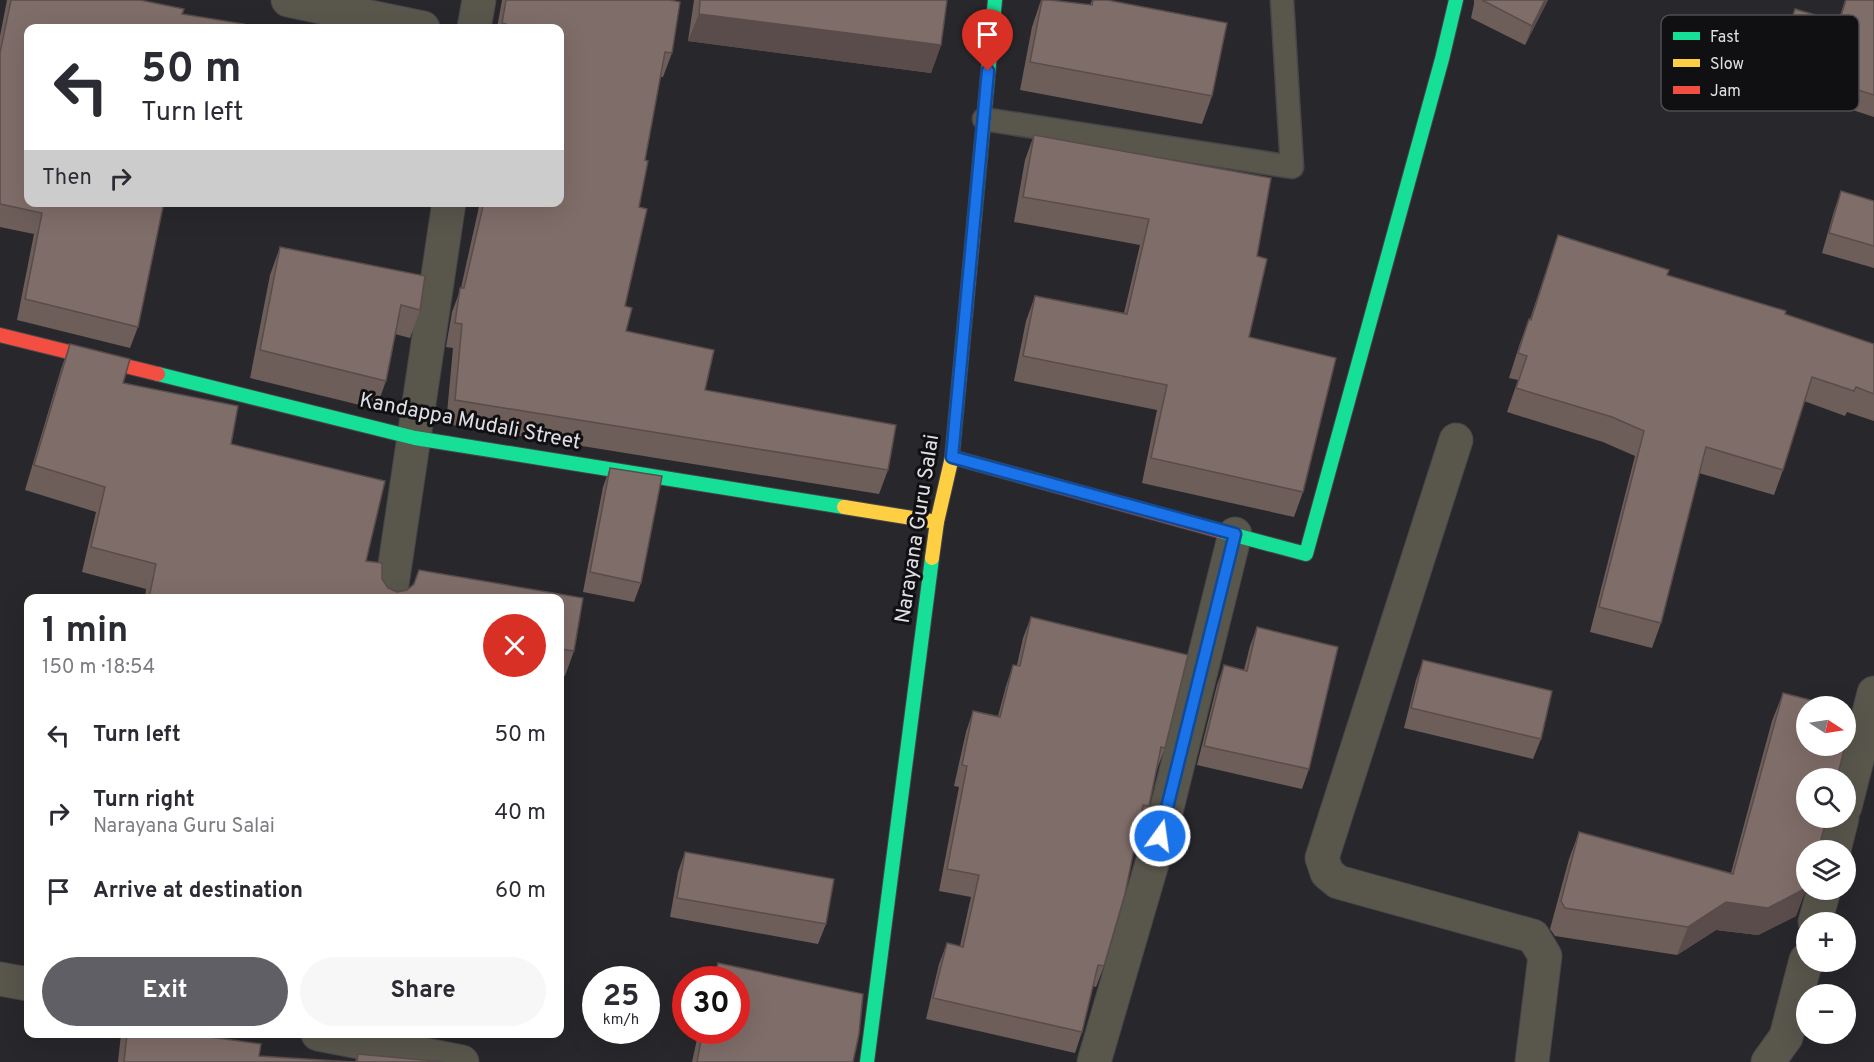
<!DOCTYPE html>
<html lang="en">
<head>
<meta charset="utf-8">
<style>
  :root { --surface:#fff; --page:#f7f7f7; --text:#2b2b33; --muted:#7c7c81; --accent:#605f66 }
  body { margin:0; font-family:Overpass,sans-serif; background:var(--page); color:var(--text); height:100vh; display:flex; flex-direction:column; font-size:22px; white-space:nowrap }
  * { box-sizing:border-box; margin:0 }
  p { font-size:20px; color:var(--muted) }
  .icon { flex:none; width:33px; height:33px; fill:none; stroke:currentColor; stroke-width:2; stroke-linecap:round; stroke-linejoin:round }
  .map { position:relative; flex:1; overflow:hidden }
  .sheet { position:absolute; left:24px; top:594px; width:540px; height:444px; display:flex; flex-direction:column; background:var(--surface); border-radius:12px; box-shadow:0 6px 24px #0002 }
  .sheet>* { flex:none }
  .guide { position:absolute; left:24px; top:24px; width:540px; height:183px; border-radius:12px; box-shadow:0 6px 24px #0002; background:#fff; color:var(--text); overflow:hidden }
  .needle { width:39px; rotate:102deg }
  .fabs { position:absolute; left:1796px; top:696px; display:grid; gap:12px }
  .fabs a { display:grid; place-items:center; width:60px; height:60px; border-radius:50%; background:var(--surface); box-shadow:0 6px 24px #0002; font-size:30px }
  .speed { position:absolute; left:582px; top:966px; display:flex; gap:12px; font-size:30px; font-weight:700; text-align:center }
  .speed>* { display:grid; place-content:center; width:78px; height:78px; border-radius:50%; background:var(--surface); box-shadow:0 6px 24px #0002; line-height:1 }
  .speed small { font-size:15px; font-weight:400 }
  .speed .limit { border:9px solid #d22; background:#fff; color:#111 }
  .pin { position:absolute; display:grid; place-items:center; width:51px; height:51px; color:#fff; margin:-62px -26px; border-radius:50% 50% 50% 0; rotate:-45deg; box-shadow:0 0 6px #0007 }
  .pin .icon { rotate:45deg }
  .me { position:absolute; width:66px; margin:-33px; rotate:14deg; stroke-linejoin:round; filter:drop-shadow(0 0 4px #0008) }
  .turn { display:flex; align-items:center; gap:21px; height:126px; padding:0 18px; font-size:27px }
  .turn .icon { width:78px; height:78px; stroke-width:2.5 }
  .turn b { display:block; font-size:42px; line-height:51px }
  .then { display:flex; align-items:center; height:57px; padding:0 18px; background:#0003; gap:12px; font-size:22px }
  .round { display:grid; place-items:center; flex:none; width:63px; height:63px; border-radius:32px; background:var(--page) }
  .head { display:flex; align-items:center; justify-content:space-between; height:102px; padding:0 18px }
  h1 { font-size:36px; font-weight:700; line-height:45px }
  .button { display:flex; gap:12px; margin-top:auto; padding:12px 18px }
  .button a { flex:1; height:69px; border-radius:36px; background:var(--accent); color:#fff; font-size:24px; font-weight:700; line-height:69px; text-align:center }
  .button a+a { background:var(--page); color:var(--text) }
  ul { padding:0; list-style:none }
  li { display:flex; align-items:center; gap:18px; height:78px; padding:0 18px }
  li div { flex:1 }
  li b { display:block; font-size:22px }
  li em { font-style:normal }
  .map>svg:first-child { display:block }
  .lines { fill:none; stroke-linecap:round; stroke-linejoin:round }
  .lane-casing { stroke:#464649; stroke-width:25 }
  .street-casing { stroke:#464649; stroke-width:35 }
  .fast-casing { stroke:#464649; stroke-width:16 }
  .slow-casing { stroke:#464649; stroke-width:16 }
  .jam-casing { stroke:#464649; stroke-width:16 }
  .lane { stroke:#59564c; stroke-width:22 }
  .street { stroke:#59564c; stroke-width:33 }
  .fast { stroke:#16e098; stroke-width:14 }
  .slow { stroke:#ffcf43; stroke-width:14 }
  .jam { stroke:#f24e42; stroke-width:14 }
  .wall { fill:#6d5e5a }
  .shaded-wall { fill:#594c4a }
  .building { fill:#7f6d69; stroke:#594c4a; stroke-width:1.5 }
  .route-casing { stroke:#114b97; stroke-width:15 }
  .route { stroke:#1a73e8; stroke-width:10 }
  .labels { text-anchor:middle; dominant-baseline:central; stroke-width:6; stroke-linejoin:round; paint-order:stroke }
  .street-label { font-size:21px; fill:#e0dfe4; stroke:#101013 }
  .key { fill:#101013; stroke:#4e4e52; stroke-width:1.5 }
  .key-label { font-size:16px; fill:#e0dfe4 }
</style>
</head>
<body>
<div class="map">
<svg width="1874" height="1062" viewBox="0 0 1874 1062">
  <rect width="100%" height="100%" fill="#28282c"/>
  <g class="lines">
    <g class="lane-casing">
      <path id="lane" d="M984,119L1292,167L1282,0"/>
    </g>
    <g class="street-casing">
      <g id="street">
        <path d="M288,0L423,28"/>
        <path d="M474,28L479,0"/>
        <path d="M1456,440L1322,858L1327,873L1338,882L1533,936L1545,956L1532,1062"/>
        <path d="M390,598L449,202"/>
        <path d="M1845,807L1874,693"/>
        <path d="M1834,850L1842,818"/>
        <path d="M1815,922L1824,890"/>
        <path d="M0,979L28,984"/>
        <path d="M318,1034L462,1062"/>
        <path d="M1094,1062L1160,836L1235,534"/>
        <path d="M1768,1062L1786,1037L1806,960"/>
      </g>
    </g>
    <g class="fast-casing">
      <g id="fast">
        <path d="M975,212L995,0"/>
        <path d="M158,374L415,438L844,507"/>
        <path d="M1220,531L1306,554L1442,59L1456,0"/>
        <path d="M867,1062L932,558"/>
      </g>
    </g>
    <g class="slow-casing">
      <g id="slow">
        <path d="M844,507L937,522"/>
        <path d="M932,558L937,522L952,457L975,212"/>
      </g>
    </g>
    <g class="jam-casing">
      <g id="jam">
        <path d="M0,335L158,374"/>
        <path d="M952,457L1220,531"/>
      </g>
    </g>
    <use href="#lane" class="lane"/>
    <use href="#street" class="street"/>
    <use href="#fast" class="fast"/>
    <use href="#slow" class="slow"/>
    <use href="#jam" class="jam"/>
  </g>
  <g class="wall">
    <path d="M7,0H140L28,28L164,202L138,327L130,348L17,320L34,234L0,227V36Z"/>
    <path d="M502,0H670L672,53L663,77H660L645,160L625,306L626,331L705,390L888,470L879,494L446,424L453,348L446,347L452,312L461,288L480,202H560V28H497Z"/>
    <path d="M694,0H947L941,45L931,73L688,41Z"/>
    <path d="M1041,0L1090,5L1092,0H1107L1212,96L1202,124L1020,90L1032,27Z"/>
    <path d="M1474,0H1548L1525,45L1471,18L1474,4Z"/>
    <path d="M1845,0H1874V117L1770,83L1795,9L1838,22Z"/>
    <path d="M1034,135L1257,256L1249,337L1303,492L1294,517L1142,483L1157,410L1014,381L1026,321L1035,296L1124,313L1140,245L1014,222L1025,160Z"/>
    <path d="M1841,191L1874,201V268L1822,253L1834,211Z"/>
    <path d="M1558,235L1667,275L1874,344V421L1847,412L1845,416L1804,401L1783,470L1774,495L1699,473L1661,623L1652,648L1590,632L1635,456L1603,442L1507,412L1518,380L1509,378L1520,343L1529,319H1530Z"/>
    <path d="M280,247L420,310L410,338L395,334L386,381L376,409L250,378L270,275Z"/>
    <path d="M70,344L130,359L123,383L238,406L231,444L385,481L366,561L382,563V579L388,588L397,592L407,590L413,585L419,570L583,598L574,651L565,676L560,675V598H145L146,589L82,572L96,512L25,490L61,369Z"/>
    <path d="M610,468L641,583L634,602L583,592L603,487Z"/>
    <path d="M1031,617L1165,748L1157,769L1156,768L1149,806L1141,827H1139L1104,966L1096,987L1093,986L1082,1032L1075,1053L926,1019L939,964L947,943L960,946L971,897L939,891L959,787L954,786L966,732L973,711L998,716L1006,686L1013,665H1017L1023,638Z"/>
    <path d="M1257,627L1309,769L1302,789L1197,765L1217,685L1224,665L1244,670L1250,646Z"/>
    <path d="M1423,660L1541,739L1533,759L1404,728L1416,680Z"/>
    <path d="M1783,693L1806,850V889L1796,916L1758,935L1716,930L1677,955L1555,936L1550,929L1569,859L1579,832L1731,873L1772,721Z"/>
    <path d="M685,852L826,924L818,944L670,917L678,872Z"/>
    <path d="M718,963L853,1062H692L699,1030H736V980H712Z"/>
    <path d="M121,1034H188L259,1056L355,1062L358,1054L444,1062H118Z"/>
  </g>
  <g class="shaded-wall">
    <path d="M1545,0H1548L1525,45L1532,26Z"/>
    <path d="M699,14L941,45L931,73L688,41Z"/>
    <path d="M1806,888L1796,916L1758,935L1716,930L1677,955L1688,927L1726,902Z"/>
  </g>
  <g class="building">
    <path d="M11,0H140L184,9L182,14L244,24L243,28H28V202H164L138,327L25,299L42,213L0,204V53Z"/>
    <path d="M506,0H670L680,2L672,53L665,52L645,160L648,161L639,207L647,209L625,306L632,308L626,331L714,350L705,390L896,425L888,470L455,400L462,324L455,323L460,288H464L484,202H560V28H505L506,24L502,23Z"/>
    <path d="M700,0H947L941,45L699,14Z"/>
    <path d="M1042,0H1050L1092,5L1093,0H1107L1227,23L1212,96L1030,62Z"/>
    <path d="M1482,0H1545L1532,26Z"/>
    <path d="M1846,0H1874V95L1777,64L1795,9L1839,22Z"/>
    <path d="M1034,135L1271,178L1257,256L1267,259L1249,337L1336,358L1303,492L1151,458L1167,385L1023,356L1035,296L1127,314L1149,219L1023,197Z"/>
    <path d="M1841,191L1874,201V246L1829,233Z"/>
    <path d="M1558,235L1669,270L1667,275L1786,311L1785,314L1874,344V394L1856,387L1854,391L1812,377L1783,470L1706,447L1661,623L1599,607L1644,431L1612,417L1516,388L1527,356L1518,353L1529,319L1531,320Z"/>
    <path d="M280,247L425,276L420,310L401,305L386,381L260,350Z"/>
    <path d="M70,344L130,359L123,383L238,406L231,444L385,481L366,561L382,563V579L388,588L397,592L407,590L414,584L419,570L583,598L574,651L560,649V598H149L156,564L91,547L105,487L34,465Z"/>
    <path d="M610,468L662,476L641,583L590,572Z"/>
    <path d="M1031,617L1188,655L1165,748L1161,747L1149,806L1143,805L1125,894L1104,966L1098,965L1082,1032L933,998L947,943L963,947L979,875L947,869L967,766L962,765L973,711L1000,717L1013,665L1020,666Z"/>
    <path d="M1257,627L1338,647L1309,769L1204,746L1224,665L1247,671Z"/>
    <path d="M1423,660L1552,691L1541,739L1411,708Z"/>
    <path d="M1783,693L1834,706H1806V746H1845L1837,778H1806V818H1827L1818,850H1806V888L1768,908L1726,902L1688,927L1565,908L1561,901L1579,832L1733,874Z"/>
    <path d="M1845,710L1853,712L1845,745Z"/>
    <path d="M685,852L834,879L826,924L677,898Z"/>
    <path d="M718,963L863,994L859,1034L853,1062H697L703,1030H736V980H714Z"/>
    <path d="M127,1034H188L261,1044L259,1056L355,1062H124Z"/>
    <path d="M358,1054L444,1062H357Z"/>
  </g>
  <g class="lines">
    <g class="route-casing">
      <path id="route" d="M988,71L952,457L1235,534L1160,836"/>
    </g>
    <use href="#route" class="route"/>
  </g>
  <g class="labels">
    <g class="street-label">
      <text transform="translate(470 422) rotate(11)">Kandappa Mudali Street</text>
      <text transform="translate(918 529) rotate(-81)">Narayana Guru Salai</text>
    </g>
  </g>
  <rect x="1661" y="15" width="198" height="96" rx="9" class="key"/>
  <rect x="1673" y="32" width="27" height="8" fill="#16e098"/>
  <rect x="1673" y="59" width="27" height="8" fill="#ffcf43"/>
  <rect x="1673" y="86" width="27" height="8" fill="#f24e42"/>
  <g class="key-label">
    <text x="1710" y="42">Fast</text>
    <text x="1710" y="69">Slow</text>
    <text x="1710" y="96">Jam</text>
  </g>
</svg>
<div class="fabs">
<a><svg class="needle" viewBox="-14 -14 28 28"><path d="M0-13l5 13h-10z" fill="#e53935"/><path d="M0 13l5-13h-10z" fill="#7c7c81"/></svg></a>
<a><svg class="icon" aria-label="search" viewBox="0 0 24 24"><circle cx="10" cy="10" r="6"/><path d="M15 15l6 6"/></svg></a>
<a><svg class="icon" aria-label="layers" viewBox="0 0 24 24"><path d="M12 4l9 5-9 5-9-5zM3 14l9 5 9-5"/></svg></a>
<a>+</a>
<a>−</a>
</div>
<div class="speed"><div>25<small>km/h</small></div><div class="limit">30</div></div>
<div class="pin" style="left:988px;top:71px;background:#d93025"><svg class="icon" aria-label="arrive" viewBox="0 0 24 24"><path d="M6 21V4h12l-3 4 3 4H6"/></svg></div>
<svg class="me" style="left:1160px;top:836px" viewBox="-20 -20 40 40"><circle r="17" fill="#1a73e8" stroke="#fff" stroke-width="3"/><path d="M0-11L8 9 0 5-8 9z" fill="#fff"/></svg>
<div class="guide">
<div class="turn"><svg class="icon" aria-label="left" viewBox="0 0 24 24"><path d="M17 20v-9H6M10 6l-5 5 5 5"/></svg><div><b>50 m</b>Turn left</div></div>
<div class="then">Then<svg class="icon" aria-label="right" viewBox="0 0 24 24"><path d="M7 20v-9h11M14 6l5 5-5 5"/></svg></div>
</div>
<section class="sheet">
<div class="head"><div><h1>1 min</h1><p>150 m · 18:54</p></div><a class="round" style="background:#d93025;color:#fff"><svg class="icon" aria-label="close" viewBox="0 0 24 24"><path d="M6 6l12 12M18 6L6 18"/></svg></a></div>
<ul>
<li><svg class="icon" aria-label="left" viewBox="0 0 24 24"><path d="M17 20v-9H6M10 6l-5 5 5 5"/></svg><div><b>Turn left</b></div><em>50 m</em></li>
<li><svg class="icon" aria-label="right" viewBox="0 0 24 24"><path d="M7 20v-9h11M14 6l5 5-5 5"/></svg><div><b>Turn right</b><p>Narayana Guru Salai</p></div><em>40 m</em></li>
<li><svg class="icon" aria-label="arrive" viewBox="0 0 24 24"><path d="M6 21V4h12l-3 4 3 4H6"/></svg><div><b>Arrive at destination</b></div><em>60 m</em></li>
</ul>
<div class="button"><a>Exit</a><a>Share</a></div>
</section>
</div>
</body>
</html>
